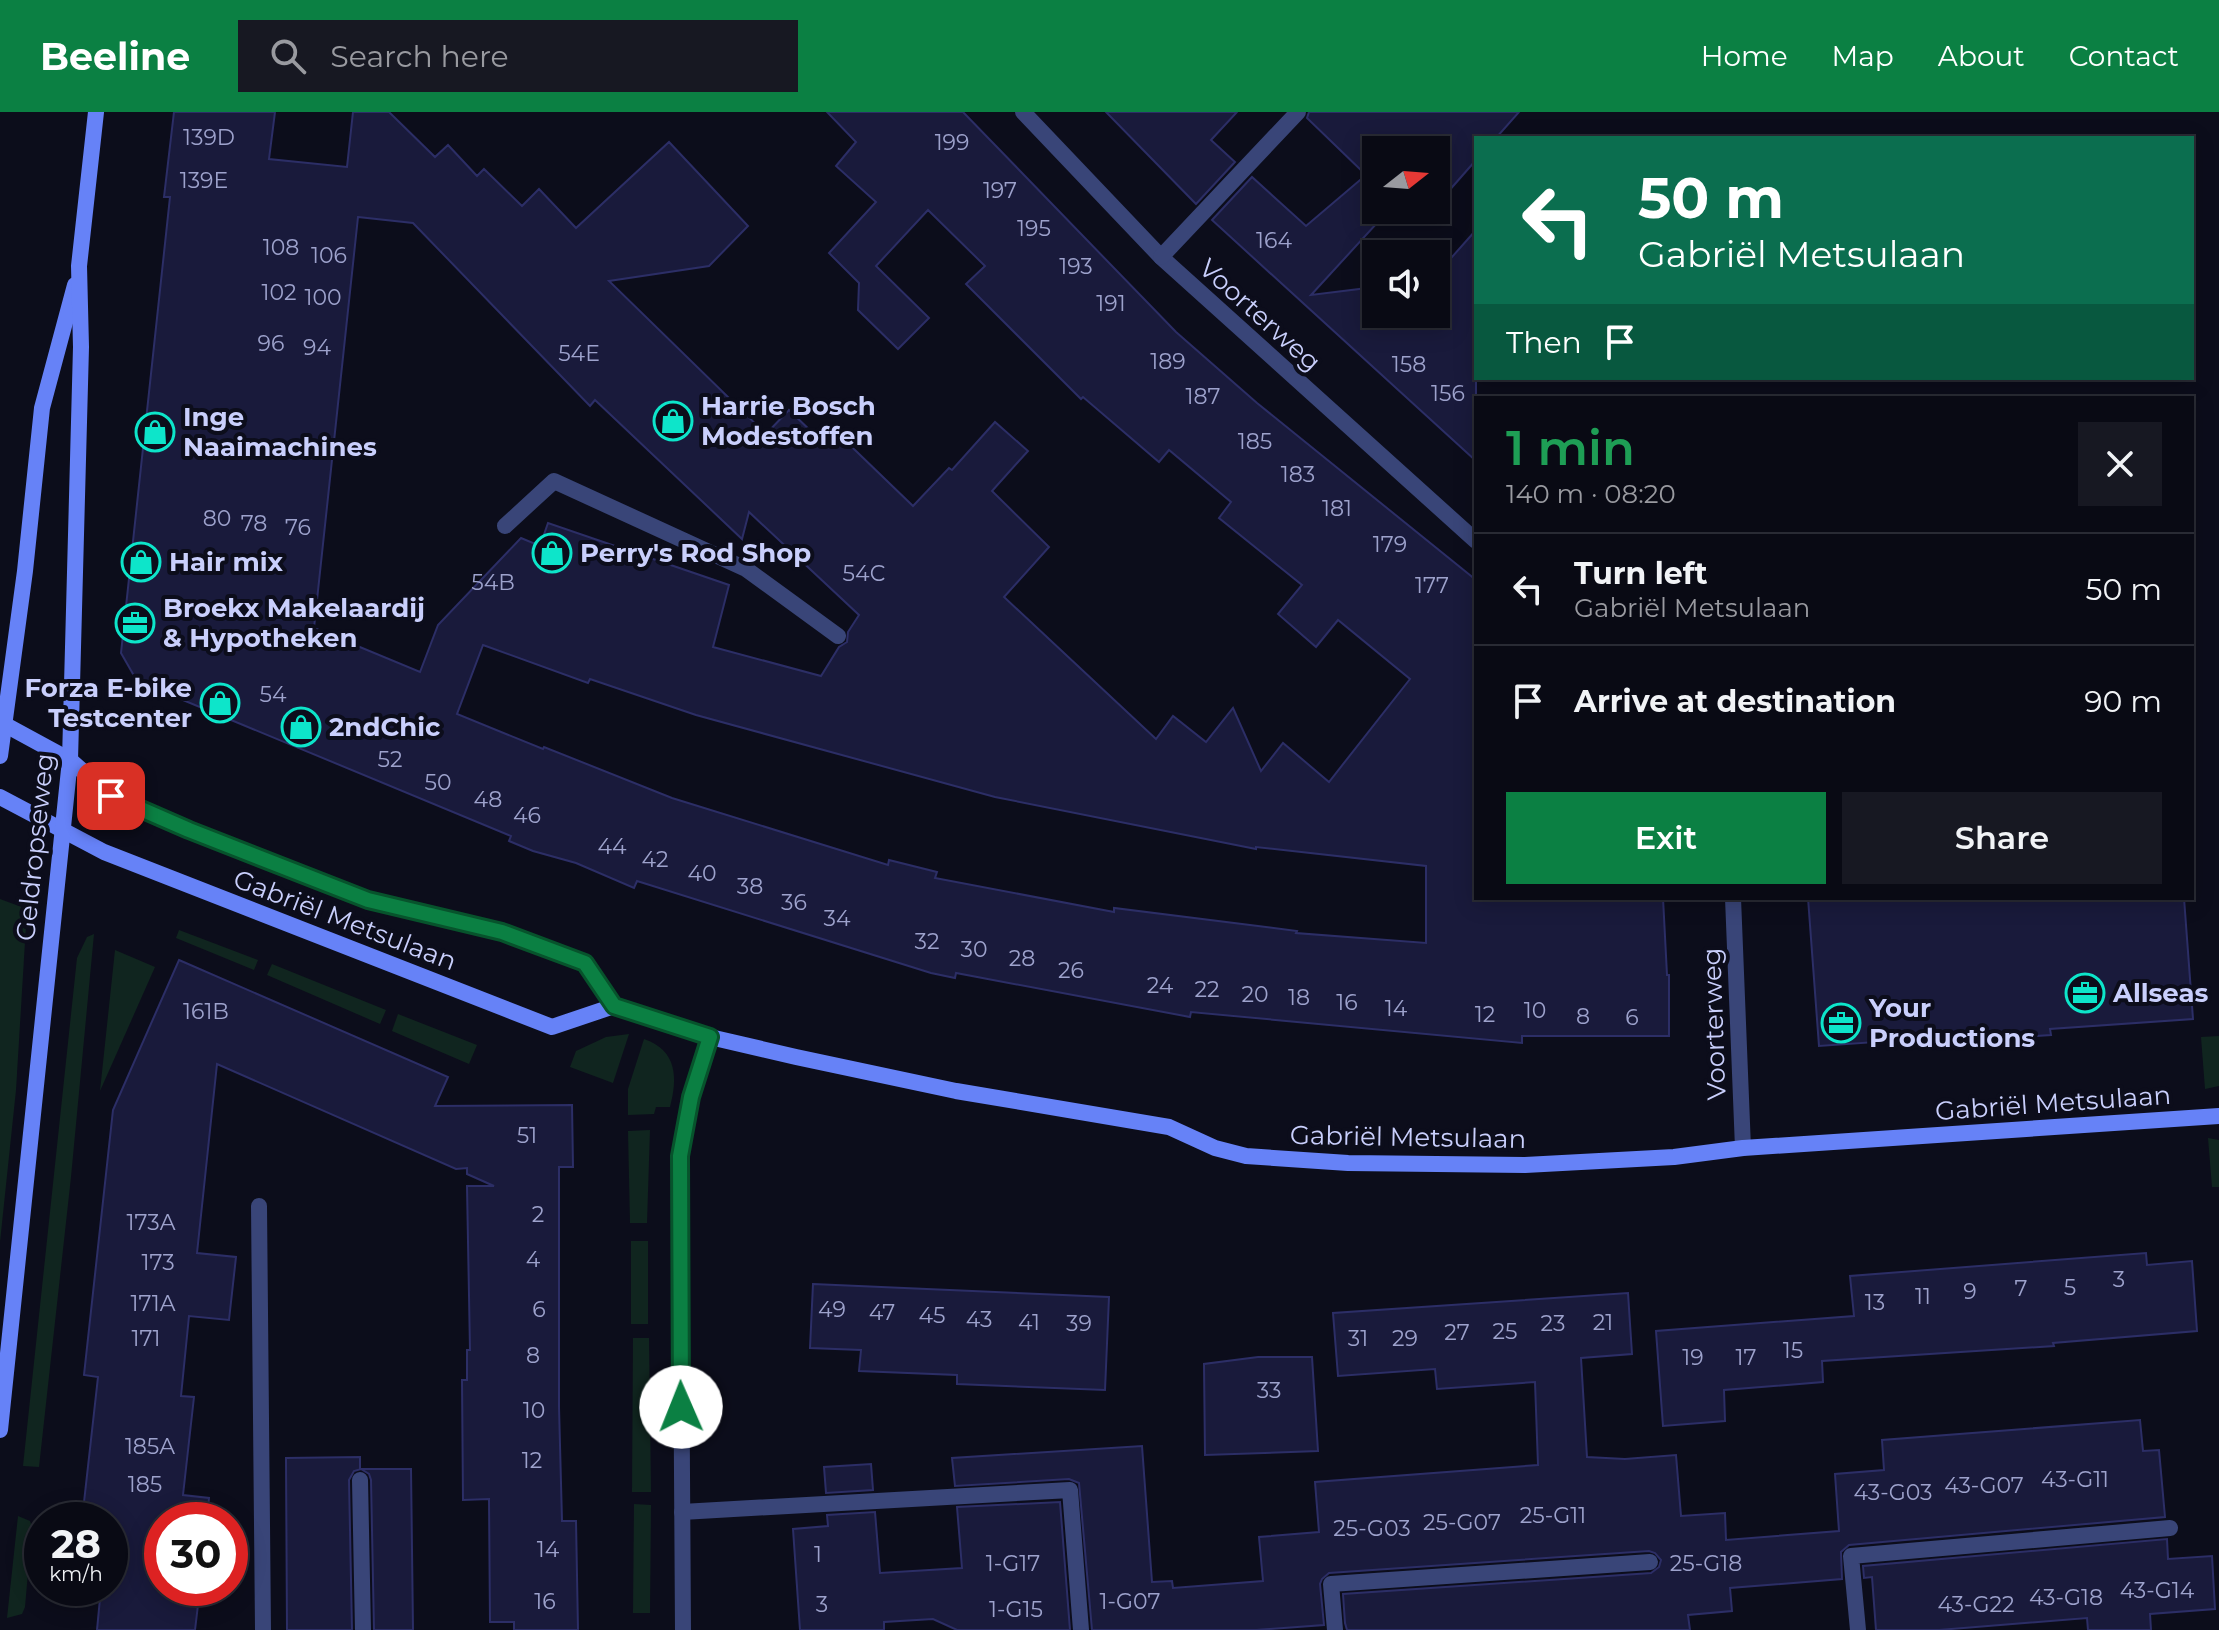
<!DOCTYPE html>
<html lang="en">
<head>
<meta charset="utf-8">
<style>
  :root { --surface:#090a14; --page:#171822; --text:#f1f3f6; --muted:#999aa0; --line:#292b34; --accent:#0b8043 }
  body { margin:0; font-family:Montserrat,sans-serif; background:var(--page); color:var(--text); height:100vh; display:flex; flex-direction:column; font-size:30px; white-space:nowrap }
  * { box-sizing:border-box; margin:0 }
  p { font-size:26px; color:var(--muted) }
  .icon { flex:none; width:44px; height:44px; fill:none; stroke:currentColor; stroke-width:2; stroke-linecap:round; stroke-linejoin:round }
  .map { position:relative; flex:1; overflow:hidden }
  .sheet { position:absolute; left:1474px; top:284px; width:720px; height:504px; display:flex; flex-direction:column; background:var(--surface); border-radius:0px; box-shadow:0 4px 20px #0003,0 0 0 2px var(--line) }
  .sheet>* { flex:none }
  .hud { position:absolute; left:1474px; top:24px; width:720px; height:244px; border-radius:0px; box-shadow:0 4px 20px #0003,0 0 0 2px var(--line); background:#0b6e4f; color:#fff; overflow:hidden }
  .needle { width:52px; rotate:73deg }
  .fabs { position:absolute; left:1362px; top:24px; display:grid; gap:16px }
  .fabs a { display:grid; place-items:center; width:88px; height:88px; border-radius:0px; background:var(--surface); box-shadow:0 4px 20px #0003,0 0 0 2px var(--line); font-size:40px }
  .speed { position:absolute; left:24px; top:1390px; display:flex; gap:16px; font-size:40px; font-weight:700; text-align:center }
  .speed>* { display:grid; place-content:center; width:104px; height:104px; border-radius:50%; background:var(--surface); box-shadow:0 4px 20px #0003,0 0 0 2px var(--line); line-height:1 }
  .speed small { font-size:20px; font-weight:400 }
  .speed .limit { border:12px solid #d22; background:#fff; color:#111 }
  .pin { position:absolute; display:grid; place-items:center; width:68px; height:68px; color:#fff; margin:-34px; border-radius:16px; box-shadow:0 4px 12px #0006 }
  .me { position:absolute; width:88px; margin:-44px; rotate:359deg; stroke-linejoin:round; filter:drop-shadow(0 0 6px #0008) }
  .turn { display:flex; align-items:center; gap:28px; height:168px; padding:0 32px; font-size:36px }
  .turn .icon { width:104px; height:104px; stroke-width:2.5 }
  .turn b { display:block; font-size:56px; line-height:68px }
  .then { display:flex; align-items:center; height:76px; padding:0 32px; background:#0003; gap:16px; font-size:30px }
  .round { display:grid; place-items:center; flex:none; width:84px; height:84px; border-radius:0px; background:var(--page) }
  .summary { display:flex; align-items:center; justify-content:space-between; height:136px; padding:0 32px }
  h1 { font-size:48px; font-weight:600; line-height:60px; color:#1e9e55 }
  .cta { display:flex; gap:16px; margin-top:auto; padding:16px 32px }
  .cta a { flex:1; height:92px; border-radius:0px; background:var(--accent); color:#fff; font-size:32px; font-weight:600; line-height:92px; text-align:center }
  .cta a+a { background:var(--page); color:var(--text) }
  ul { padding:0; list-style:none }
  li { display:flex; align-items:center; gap:24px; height:112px; padding:0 32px; border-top:2px solid var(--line) }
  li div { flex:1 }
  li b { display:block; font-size:30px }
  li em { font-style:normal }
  header { display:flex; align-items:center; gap:48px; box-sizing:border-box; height:112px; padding:0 40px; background:var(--accent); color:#fff }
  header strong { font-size:38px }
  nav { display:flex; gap:44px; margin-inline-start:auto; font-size:28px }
  .search { width:560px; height:72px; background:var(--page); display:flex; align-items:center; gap:20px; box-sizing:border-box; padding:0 28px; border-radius:0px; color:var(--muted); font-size:30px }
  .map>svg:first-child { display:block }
  .green { fill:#10251f }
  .building { fill:#191a3b; stroke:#2c2e66; stroke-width:2; fill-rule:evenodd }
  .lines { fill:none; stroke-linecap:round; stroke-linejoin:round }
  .lane { stroke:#394578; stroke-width:16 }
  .street { stroke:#394578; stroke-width:16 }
  .secondary { stroke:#6682f7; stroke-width:16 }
  .route-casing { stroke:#07532c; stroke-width:20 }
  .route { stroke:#0b8043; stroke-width:14 }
  .labels { text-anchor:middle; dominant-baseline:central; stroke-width:8; stroke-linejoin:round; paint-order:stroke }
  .number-label { font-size:22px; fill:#9da2cc }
  .street-label { font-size:26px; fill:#c9cffc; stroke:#0c0d1b }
  .poi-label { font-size:26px; font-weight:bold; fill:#c9cffc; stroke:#0c0d1b; text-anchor:start }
</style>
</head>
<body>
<header>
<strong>Beeline</strong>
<div class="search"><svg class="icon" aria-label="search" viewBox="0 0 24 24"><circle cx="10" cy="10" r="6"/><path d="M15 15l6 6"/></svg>Search here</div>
<nav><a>Home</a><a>Map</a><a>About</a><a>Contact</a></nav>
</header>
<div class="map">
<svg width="2219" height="1518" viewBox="0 0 2219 1518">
  <rect width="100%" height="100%" fill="#0c0d1b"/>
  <g class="green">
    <path d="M0,787L27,797L16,978L0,1130Z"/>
    <path d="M179,818L258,848L254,858L176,826Z"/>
    <path d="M94,822L71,1065L39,1355L23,1354L77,846L87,825Z"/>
    <path d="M115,838L155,855L100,979Z"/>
    <path d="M272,852L386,898L380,912L267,863Z"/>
    <path d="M398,902L477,933L469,952L392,919Z"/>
    <path d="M629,922L613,971L570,955L576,939L606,925Z"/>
    <path d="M2219,924V974L2205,977L2201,925Z"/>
    <path d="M644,927C677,938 678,966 670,995H656L654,1002L628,1003V977Z"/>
    <path d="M650,1018L647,1111H630L628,1019Z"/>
    <path d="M2208,1026L2219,1028V1075H2212Z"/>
    <rect x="631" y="1129" width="17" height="83"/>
    <path d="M633,1226H649L651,1380H632Z"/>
    <path d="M634,1392L651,1393L650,1501H633Z"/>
    <path d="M18,1404L30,1409L32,1415L25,1495L22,1502L7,1506Z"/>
  </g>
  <g class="building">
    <path d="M174,0H275L269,47L347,55L353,0H389L435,45L448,33L477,64L484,57L522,94L539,77L576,116L669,30L748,114L709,154L609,169L766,322L789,298L816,324L828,312L913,394L949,356L952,358L995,310L1028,339L992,379L1049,435L1004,485L1156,627L1173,604L1206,630L1233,596L1261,659L1283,631L1329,670L1410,567L1338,508L1316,535L1278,502L1302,473L1219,406L1231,390L1169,338L1159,350L1083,285L1081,287L966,172L985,154L928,98L876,154L929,206L898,237L858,198L859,171L829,141L876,90L836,54L856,30L827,0H963L1176,220L1257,291L1476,468V786H1663L1667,863H1669V924H1522V931L1191,900L1190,905L956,861L955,866L931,861L637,769L634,776L576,751L533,739L509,729L511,724L137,569L121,541L170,85H164ZM358,105L413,111L590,294L595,288L742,427L749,400L859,503L848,520L847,530L839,535L821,564L713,535L729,473L548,411L540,434L521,426L438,513L420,560L314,516ZM483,533L588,571L590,567L696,603L995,685L1256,737V735L1426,754V831L1296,821L1297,819L1114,796V800L935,766L937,760L889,748L888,753L672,686L544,635L543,637L457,602Z"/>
    <path d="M1106,0H1237L1211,28L1235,50L1196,92Z"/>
    <path d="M1309,0H1519L1496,26H1476V48L1447,81L1443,38L1436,46V38H1376V98H1389L1311,183L1376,175V202H1436V163L1476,118V349L1212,108L1252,65L1306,114L1366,63L1307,6Z"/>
    <path d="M1808,786H2184L2193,907L2050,917L2051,923L1962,929L1961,924L1819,934Z"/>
    <path d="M179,848L448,965L435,994L572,993L573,1055H559V1295L562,1409H576L578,1518H514V1510H490L489,1387L463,1388L462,1268H467V1238H470L467,1074H494L467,1062V1056L456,1057L217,952L197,1141L236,1145L229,1208L189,1204L181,1284L194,1285L183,1383L209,1386L207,1408H162V1476H200L195,1518H97L101,1476H110V1408H82L98,1265L84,1263L113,998Z"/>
    <path d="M2146,1141L2147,1153L2192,1149L2197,1219L2053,1231L2054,1234L1822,1249L1823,1270L1724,1278L1725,1309L1663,1314L1656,1219L1854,1204L1850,1164Z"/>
    <path d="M813,1172L1109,1185L1105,1278L957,1272V1263L859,1259L861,1238L810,1236Z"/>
    <path d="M1628,1181L1632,1242L1581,1246L1587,1345L1625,1347L1676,1343L1681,1404L1725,1401L1726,1428L1839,1419L1835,1362L1884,1358L1882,1328L2140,1308L2143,1339L2159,1338L2165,1405L1849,1433L1841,1440L1842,1467L1730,1476L1732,1499L1688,1503L1690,1518H1347L1345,1511L1343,1482L1651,1461L1659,1455L1661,1448L1655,1441L1649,1439L1329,1461L1322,1467L1320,1472L1324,1513L1256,1518H1092L1079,1371L1069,1367L955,1374L952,1346L1142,1334L1152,1470L1172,1469L1173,1476L1263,1469L1259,1425L1319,1420L1315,1370L1538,1353L1535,1270L1437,1277L1435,1257L1338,1264L1333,1201Z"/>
    <path d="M1258,1245H1312L1318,1339L1205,1343L1204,1252Z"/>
    <path d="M360,1345V1357H411L413,1518H374L371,1368L369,1362L361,1357L354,1359L349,1368L352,1518H287L286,1346Z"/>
    <path d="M871,1352L873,1378L826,1381L824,1355Z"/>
    <path d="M1060,1390L1070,1518H957L933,1507L884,1510V1518H800L793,1417L828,1414L827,1403L875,1400L880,1461L962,1456L957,1395Z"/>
    <path d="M2167,1427L2168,1447L2212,1444L2215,1497L2150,1502L2151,1518H2088L2087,1506L1939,1518H1876L1872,1465L1864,1466L1863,1454Z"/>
  </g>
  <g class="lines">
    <g class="lane">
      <path d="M505,414L554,369L746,457L838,524"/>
      <path d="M360,1368L363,1518"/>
      <path d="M682,1400L1070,1378L1081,1518"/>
      <path d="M1335,1518L1331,1472L1650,1450"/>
      <path d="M1858,1518L1851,1444L2170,1416"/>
    </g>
    <g class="street">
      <path d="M1023,0L1161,145L1476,429"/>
      <path d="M1161,145L1298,0"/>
      <path d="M1733,786L1743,1036"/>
      <path d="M259,1094L263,1518"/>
      <path d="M683,1518L680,1044L691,985L710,925"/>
    </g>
    <g class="secondary">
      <path d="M0,610L70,648L111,684L189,718L368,788L502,820L585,851L614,894"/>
      <path d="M0,644L25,459L42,296L75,173"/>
      <path d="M0,685L104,740L552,915L614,894L710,925L796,945L956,979L1169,1015L1215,1036L1246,1044L1348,1051L1525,1053L1674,1045L1743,1036L2219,1004"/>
      <path d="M0,1318L70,648L81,235L79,154L96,0"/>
    </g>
  </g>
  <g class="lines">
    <g class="route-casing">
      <path id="route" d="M111,684L189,718L368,788L502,820L585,851L614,894L710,925L691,985L680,1044L681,1295"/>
    </g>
    <use href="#route" class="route"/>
  </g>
  <defs>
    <g id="shop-ring" transform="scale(2)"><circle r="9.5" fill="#0c0d1b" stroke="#0de5ca" stroke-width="1.5"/><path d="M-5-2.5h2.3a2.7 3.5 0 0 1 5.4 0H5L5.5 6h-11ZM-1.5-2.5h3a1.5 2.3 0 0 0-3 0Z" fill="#0de5ca"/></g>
    <g id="office-ring" transform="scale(2)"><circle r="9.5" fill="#0c0d1b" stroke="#0de5ca" stroke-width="1.5"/><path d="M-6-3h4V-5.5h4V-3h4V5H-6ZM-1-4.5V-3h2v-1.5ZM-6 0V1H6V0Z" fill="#0de5ca"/></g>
  </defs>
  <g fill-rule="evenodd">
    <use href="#shop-ring" x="673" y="309"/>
    <use href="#shop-ring" x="155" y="320"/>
    <use href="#shop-ring" x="552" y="441"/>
    <use href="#shop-ring" x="141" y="450"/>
    <use href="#office-ring" x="135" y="511"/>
    <use href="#shop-ring" x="220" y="591"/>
    <use href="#shop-ring" x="301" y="615"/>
    <use href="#office-ring" x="2085" y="881"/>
    <use href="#office-ring" x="1841" y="911"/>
  </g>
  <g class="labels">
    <g class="number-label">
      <text x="209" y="25">139D</text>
      <text x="952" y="30">199</text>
      <text x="204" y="68">139E</text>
      <text x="1000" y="78">197</text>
      <text x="1034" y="116">195</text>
      <text x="1274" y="128">164</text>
      <text x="281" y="135">108</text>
      <text x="329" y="143">106</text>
      <text x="1076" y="154">193</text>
      <text x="279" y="180">102</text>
      <text x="323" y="185">100</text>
      <text x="1111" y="191">191</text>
      <text x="271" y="231">96</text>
      <text x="317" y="235">94</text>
      <text x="579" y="241">54E</text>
      <text x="1168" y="249">189</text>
      <text x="1409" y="252">158</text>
      <text x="1448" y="281">156</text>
      <text x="1203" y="284">187</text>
      <text x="1255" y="329">185</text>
      <text x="1298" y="362">183</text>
      <text x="1337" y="396">181</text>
      <text x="217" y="406">80</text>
      <text x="254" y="411">78</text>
      <text x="298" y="415">76</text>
      <text x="1390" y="432">179</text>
      <text x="864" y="461">54C</text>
      <text x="493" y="470">54B</text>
      <text x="1432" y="473">177</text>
      <text x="273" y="582">54</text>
      <text x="390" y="647">52</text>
      <text x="438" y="670">50</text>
      <text x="488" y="687">48</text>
      <text x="527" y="703">46</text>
      <text x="612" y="734">44</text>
      <text x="655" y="747">42</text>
      <text x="702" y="761">40</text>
      <text x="750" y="774">38</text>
      <text x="794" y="790">36</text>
      <text x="837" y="806">34</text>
      <text x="927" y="829">32</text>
      <text x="974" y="837">30</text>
      <text x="1022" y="846">28</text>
      <text x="1071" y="858">26</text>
      <text x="1160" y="873">24</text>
      <text x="1207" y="877">22</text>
      <text x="1255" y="882">20</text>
      <text x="1299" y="885">18</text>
      <text x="1347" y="890">16</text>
      <text x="1396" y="896">14</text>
      <text x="1535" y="898">10</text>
      <text x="206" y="899">161B</text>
      <text x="1485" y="902">12</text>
      <text x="1583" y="904">8</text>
      <text x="1632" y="905">6</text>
      <text x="527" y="1023">51</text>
      <text x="538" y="1102">2</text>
      <text x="151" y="1110">173A</text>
      <text x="533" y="1147">4</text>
      <text x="158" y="1150">173</text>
      <text x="2119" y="1167">3</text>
      <text x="2070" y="1175">5</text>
      <text x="2021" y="1176">7</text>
      <text x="1970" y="1179">9</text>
      <text x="1923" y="1184">11</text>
      <text x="1875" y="1190">13</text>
      <text x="153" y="1191">171A</text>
      <text x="539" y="1197">6</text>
      <text x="832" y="1197">49</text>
      <text x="882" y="1200">47</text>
      <text x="932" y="1203">45</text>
      <text x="979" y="1207">43</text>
      <text x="1029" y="1210">41</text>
      <text x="1603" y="1210">21</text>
      <text x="1079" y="1211">39</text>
      <text x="1553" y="1211">23</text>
      <text x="1505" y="1219">25</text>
      <text x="1457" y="1220">27</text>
      <text x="146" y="1226">171</text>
      <text x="1358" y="1226">31</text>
      <text x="1405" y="1226">29</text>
      <text x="1793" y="1238">15</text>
      <text x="533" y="1243">8</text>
      <text x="1693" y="1245">19</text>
      <text x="1746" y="1245">17</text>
      <text x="1269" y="1278">33</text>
      <text x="534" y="1298">10</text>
      <text x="150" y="1334">185A</text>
      <text x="532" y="1348">12</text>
      <text x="2075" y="1367">43-G11</text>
      <text x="145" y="1372">185</text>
      <text x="1984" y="1373">43-G07</text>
      <text x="1893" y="1380">43-G03</text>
      <text x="1553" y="1403">25-G11</text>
      <text x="1462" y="1410">25-G07</text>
      <text x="1372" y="1416">25-G03</text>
      <text x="548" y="1437">14</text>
      <text x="818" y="1442">1</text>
      <text x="1013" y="1451">1-G17</text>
      <text x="1706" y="1451">25-G18</text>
      <text x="2157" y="1478">43-G14</text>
      <text x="2066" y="1485">43-G18</text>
      <text x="545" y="1489">16</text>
      <text x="1130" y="1489">1-G07</text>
      <text x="822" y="1492">3</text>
      <text x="1976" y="1492">43-G22</text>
      <text x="1016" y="1497">1-G15</text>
    </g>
    <g class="street-label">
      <text transform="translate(1260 203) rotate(42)">Voorterweg</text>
      <text transform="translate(35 735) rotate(-84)">Geldropseweg</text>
      <text transform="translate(345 808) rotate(21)">Gabriël Metsulaan</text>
      <text transform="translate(1714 912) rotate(-92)">Voorterweg</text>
      <text transform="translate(2053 991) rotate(-4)">Gabriël Metsulaan</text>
      <text transform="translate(1408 1025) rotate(1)">Gabriël Metsulaan</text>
    </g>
    <g class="poi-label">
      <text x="701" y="294">Harrie Bosch<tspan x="701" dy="30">Modestoffen</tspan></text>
      <text x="183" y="305">Inge<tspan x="183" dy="30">Naaimachines</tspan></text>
      <text x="580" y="441">Perry's Rod Shop</text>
      <text x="169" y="450">Hair mix</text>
      <text x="163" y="496">Broekx Makelaardij<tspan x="163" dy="30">&amp; Hypotheken</tspan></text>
      <text x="192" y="576" text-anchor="end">Forza E-bike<tspan x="192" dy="30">Testcenter</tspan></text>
      <text x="329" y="615">2ndChic</text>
      <text x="2113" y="881">Allseas</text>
      <text x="1869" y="896">Your<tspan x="1869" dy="30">Productions</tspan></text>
    </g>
  </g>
</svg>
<div class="fabs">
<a><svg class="needle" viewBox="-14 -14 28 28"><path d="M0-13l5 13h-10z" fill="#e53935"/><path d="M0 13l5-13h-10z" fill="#999aa0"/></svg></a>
<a><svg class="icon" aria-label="sound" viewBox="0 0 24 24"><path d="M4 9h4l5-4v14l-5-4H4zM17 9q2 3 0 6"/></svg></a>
</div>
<div class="speed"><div>28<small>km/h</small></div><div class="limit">30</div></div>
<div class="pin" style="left:111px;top:684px;background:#d93025"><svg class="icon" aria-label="arrive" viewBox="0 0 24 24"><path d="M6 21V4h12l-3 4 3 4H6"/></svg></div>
<svg class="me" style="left:681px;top:1295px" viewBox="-20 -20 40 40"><circle r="19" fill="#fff"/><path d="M0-13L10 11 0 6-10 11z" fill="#0b8043"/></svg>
<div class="hud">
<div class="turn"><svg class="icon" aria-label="left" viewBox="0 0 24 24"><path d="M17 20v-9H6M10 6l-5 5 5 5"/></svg><div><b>50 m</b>Gabriël Metsulaan</div></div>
<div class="then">Then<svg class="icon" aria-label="arrive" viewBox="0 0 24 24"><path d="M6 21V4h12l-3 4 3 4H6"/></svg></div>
</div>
<section class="sheet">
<div class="summary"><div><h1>1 min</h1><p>140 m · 08:20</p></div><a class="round"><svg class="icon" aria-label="close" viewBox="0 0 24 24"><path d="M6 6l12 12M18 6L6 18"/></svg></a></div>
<ul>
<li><svg class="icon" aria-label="left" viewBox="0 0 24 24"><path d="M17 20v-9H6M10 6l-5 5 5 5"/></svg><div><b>Turn left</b><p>Gabriël Metsulaan</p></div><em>50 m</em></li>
<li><svg class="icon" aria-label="arrive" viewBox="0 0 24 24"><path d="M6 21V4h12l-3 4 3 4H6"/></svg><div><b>Arrive at destination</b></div><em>90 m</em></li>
</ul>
<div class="cta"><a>Exit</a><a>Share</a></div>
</section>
</div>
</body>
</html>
